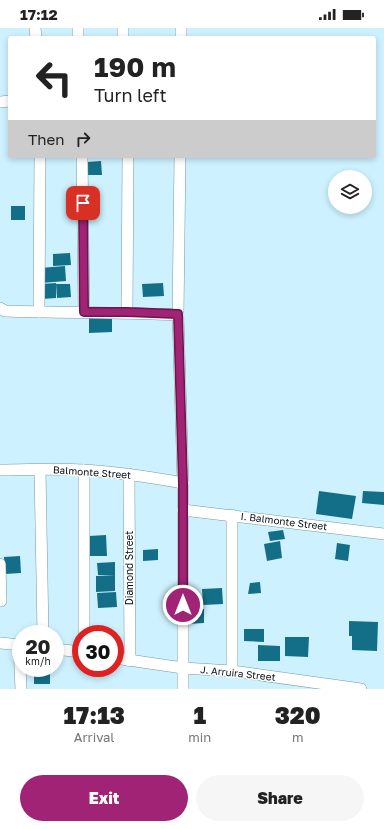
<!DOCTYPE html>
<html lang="en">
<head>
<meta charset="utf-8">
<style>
  :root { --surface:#fff; --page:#f6f6f6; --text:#222; --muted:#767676; --accent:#a12375 }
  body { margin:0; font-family:"Golos Text",sans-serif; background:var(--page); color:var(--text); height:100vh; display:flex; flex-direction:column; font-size:15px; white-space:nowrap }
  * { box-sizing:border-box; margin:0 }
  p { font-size:13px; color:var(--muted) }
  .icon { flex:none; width:22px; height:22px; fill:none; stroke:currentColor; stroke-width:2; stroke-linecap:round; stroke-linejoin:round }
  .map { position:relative; height:661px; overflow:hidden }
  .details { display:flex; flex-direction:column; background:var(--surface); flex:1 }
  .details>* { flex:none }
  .top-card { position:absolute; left:8px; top:8px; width:368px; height:122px; border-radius:4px; box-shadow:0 2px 6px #0003; background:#fff; color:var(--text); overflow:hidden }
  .fabs { position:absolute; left:328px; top:142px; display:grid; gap:8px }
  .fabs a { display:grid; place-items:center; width:44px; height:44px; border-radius:50%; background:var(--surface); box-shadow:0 2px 6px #0003; font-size:20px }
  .speed { position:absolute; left:12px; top:597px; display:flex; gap:8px; font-size:20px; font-weight:700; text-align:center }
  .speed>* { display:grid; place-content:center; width:52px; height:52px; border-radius:50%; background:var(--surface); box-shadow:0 2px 6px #0003; line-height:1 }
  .speed small { font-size:10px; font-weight:400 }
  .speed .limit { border:6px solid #d22; background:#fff; color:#111 }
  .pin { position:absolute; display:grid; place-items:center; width:34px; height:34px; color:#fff; margin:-17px; border-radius:8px; box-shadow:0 2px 6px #0006 }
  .me { position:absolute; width:44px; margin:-22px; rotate:0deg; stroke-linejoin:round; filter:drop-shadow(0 0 3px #0008) }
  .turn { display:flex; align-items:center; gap:14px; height:84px; padding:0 20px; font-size:18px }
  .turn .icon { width:52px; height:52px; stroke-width:2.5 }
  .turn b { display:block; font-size:28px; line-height:34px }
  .then { display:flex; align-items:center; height:38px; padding:0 20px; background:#0003; gap:8px; font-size:15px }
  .eta { display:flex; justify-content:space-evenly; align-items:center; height:68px; text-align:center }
  .eta b { font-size:24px; font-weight:800; line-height:28px }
  .primary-button { display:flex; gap:8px; margin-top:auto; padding:8px 20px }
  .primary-button a { flex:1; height:46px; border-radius:24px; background:var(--accent); color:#fff; font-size:16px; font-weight:800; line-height:46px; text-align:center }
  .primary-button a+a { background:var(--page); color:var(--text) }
  .status { display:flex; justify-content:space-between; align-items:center; height:28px; padding:0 20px; background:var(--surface); direction:ltr }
  .status svg { height:11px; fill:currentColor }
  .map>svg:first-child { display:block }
  .building { fill:#136f88 }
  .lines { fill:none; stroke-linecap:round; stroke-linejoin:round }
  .street-casing { stroke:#7799a5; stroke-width:12 }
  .street { stroke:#fff; stroke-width:11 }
  .route-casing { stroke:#69174c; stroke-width:10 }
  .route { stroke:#a12375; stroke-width:7 }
  .labels { text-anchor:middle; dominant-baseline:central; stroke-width:3; stroke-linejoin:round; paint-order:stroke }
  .street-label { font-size:10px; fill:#030e13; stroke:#fff }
</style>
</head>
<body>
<div class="status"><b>17:12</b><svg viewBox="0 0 49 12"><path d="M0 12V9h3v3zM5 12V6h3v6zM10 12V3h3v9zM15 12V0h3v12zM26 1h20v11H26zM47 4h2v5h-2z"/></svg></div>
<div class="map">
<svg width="384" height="661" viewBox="0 0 384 661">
  <rect width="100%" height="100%" fill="#cdf1fe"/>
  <g class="building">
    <path d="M101,133L102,147H88L87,134Z"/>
    <rect x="11" y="178" width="14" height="14"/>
    <path d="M70,225L71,237L53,238V226Z"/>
    <path d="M65,238L66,253L41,255L40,240Z"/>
    <path d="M56,255V270L42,271L41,256Z"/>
    <path d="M163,255L164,268L143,269L142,256Z"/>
    <path d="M56,256H70L71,269L57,270Z"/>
    <path d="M89,288H112V304L89,305Z"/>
    <path d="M319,463L356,468L352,491L316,486Z"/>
    <path d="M363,463L384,464V477L362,475Z"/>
    <path d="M283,502L285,511L270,513L268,504Z"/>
    <path d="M106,507L107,528H90L89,508Z"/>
    <path d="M280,513L282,530L267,533L264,516Z"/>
    <path d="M337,515L350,517L348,533L335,531Z"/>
    <path d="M158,521V532L143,533V522Z"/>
    <path d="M20,528L21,545L5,546L4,529Z"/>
    <path d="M115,534V547H98L97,535Z"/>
    <path d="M115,547V563L96,564V548Z"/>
    <path d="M260,554L261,565L248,566L250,555Z"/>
    <path d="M222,560L223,576L203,577L202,561Z"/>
    <path d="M116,564L117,579L98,580L97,565Z"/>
    <path d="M204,581V595L187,596V582Z"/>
    <path d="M349,593L378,594L377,623L352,622V608H349Z"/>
    <path d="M244,601H264V614L244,613Z"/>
    <path d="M285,609H309L308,629L285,628Z"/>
    <path d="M258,617L280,618V633H258Z"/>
    <rect x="34" y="640" width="16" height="16"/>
  </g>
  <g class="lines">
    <g class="street-casing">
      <g id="street">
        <path d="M35,0L36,10"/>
        <path d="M78,0V10"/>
        <path d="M123,0V10"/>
        <path d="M181,0V10"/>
        <path d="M0,74L10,73"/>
        <path d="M82,128L84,284"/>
        <path d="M180,128L178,287L183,455V661"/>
        <path d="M0,280L5,283C62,285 120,284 178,287"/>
        <path d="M39,284L40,128"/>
        <path d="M127,284L128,128"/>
        <path d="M0,442C28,442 55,440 83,442C117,444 150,449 183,455"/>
        <path d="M40,442L43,606"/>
        <path d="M84,442V606"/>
        <path d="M129,446L130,633"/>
        <path d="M183,482L384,506"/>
        <path d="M232,487V643"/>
        <path d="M0,536L1,573"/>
        <path d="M0,615L21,617"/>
        <path d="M19,617L21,661"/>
        <path d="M55,621L81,624"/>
        <path d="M115,630L183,640L232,643L361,661"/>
      </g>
    </g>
    <use href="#street" class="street"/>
  </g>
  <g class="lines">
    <g class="route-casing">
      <path id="route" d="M83,175L84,284H127L178,286L183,456V577"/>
    </g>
    <use href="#route" class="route"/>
  </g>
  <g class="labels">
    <g class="street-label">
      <text transform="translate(92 444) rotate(4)">Balmonte Street</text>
      <text transform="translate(284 493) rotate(7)">I. Balmonte Street</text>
      <text transform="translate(129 540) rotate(-90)">Diamond Street</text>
      <text transform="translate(238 645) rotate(6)">J. Arruira Street</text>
    </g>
  </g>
</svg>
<div class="fabs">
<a><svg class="icon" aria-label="layers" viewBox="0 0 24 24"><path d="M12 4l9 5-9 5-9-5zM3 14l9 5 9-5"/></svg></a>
</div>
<div class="speed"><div>20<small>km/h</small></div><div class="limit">30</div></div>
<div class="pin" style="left:83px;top:175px;background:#d93025"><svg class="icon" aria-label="arrive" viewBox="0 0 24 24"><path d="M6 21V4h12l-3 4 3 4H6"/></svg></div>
<svg class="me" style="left:183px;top:577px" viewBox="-20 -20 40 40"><circle r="17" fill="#a12375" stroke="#fff" stroke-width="3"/><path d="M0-11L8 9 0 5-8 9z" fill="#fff"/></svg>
<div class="top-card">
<div class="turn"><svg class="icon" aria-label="left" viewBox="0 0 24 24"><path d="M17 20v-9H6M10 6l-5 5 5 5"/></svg><div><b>190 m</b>Turn left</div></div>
<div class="then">Then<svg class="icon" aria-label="right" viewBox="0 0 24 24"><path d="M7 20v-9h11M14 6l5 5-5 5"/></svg></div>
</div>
</div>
<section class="details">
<div class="eta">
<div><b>17:13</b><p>Arrival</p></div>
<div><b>1</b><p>min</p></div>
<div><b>320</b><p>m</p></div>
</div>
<div class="primary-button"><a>Exit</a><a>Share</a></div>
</section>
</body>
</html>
